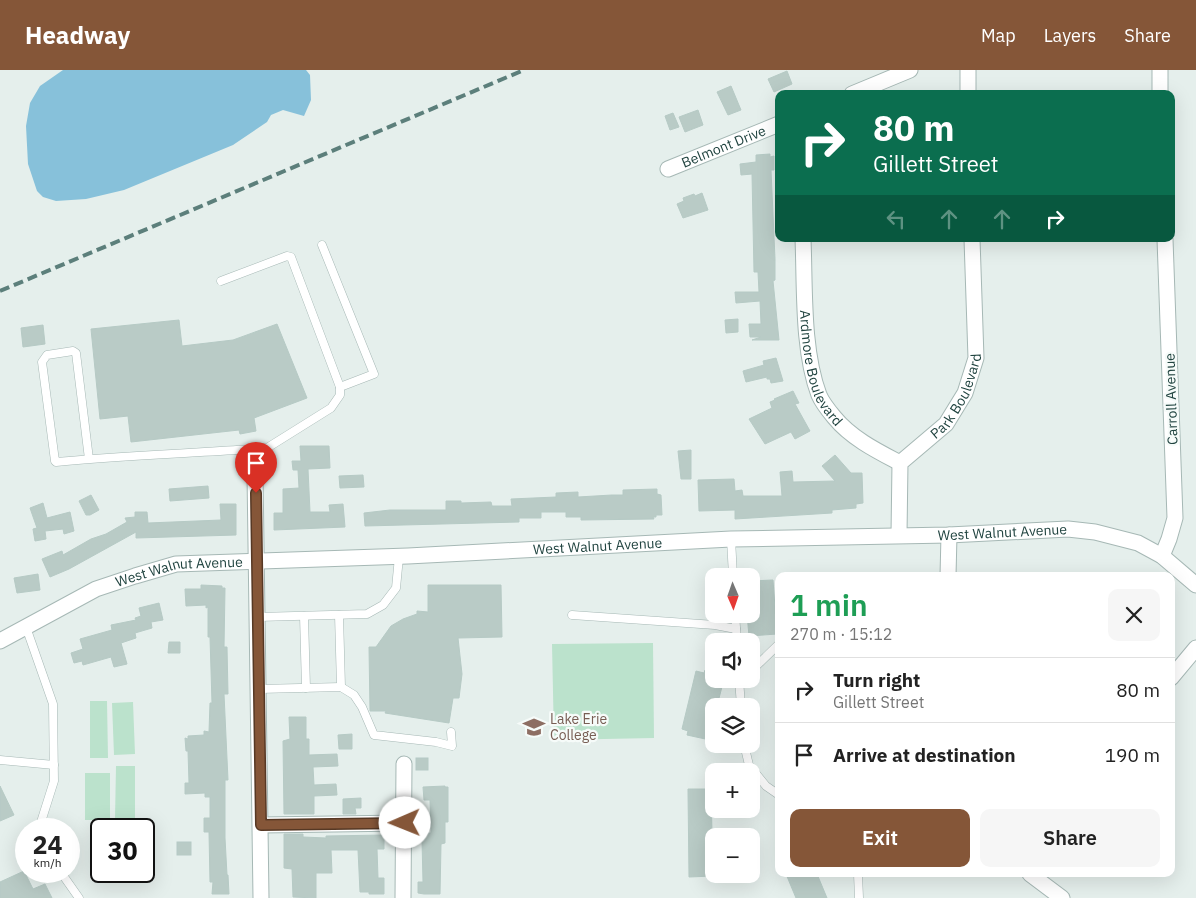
<!DOCTYPE html>
<html lang="en">
<head>
<meta charset="utf-8">
<style>
  :root { --surface:#fff; --page:#f6f6f6; --text:#222; --muted:#767676; --line:#e0e0e0; --accent:#855638 }
  body { margin:0; font-family:"IBM Plex Sans",sans-serif; background:var(--page); color:var(--text); height:100vh; display:flex; flex-direction:column; font-size:19px; white-space:nowrap }
  * { box-sizing:border-box; margin:0 }
  p { font-size:16px; color:var(--muted) }
  .icon { flex:none; width:28px; height:28px; fill:none; stroke:currentColor; stroke-width:2; stroke-linecap:round; stroke-linejoin:round }
  .map { position:relative; flex:1; overflow:hidden }
  .drawer { position:absolute; left:775px; top:502px; width:400px; height:305px; display:flex; flex-direction:column; background:var(--surface); border-radius:10px; box-shadow:0 5px 20px #0002 }
  .drawer>* { flex:none }
  .banner { position:absolute; left:775px; top:20px; width:400px; height:152px; border-radius:10px; box-shadow:0 5px 20px #0002; background:#0b6e4f; color:#fff; overflow:hidden }
  .needle { width:32px; rotate:178deg }
  .buttons { position:absolute; left:705px; top:498px; display:grid; gap:10px }
  .buttons a { display:grid; place-items:center; width:55px; height:55px; border-radius:10px; background:var(--surface); box-shadow:0 5px 20px #0002; font-size:25px }
  .speed { position:absolute; left:15px; top:748px; display:flex; gap:10px; font-size:25px; font-weight:700; text-align:center }
  .speed>* { display:grid; place-content:center; width:65px; height:65px; border-radius:50%; background:var(--surface); box-shadow:0 5px 20px #0002; line-height:1 }
  .speed small { font-size:12px; font-weight:400 }
  .speed .limit { border:2px solid #111; border-radius:8px; background:#fff; color:#111 }
  .pin { position:absolute; display:grid; place-items:center; width:42px; height:42px; color:#fff; margin:-51px -21px; border-radius:50% 50% 50% 0; rotate:-45deg; box-shadow:0 0 5px #0007 }
  .pin .icon { rotate:45deg }
  .me { position:absolute; width:55px; margin:-28px; rotate:269deg; stroke-linejoin:round; filter:drop-shadow(0 0 4px #0008) }
  .turn { display:flex; align-items:center; gap:18px; height:105px; padding:0 15px; font-size:22px }
  .turn .icon { width:65px; height:65px; stroke-width:2.5 }
  .turn b { display:block; font-size:35px; line-height:42px }
  .lanes { display:flex; align-items:center; height:48px; padding:0 15px; background:#0003; justify-content:center; gap:25px; direction:ltr }
  .lanes .off { opacity:.35 }
  .round { display:grid; place-items:center; flex:none; width:52px; height:52px; border-radius:10px; background:var(--page) }
  .head { display:flex; align-items:center; justify-content:space-between; height:85px; padding:0 15px }
  h1 { font-size:30px; font-weight:600; line-height:38px; color:#1e9e55 }
  .cta { display:flex; gap:10px; margin-top:auto; padding:10px 15px }
  .cta a { flex:1; height:58px; border-radius:10px; background:var(--accent); color:#fff; font-size:20px; font-weight:600; line-height:58px; text-align:center }
  .cta a+a { background:var(--page); color:var(--text) }
  ul { padding:0; list-style:none }
  li { display:flex; align-items:center; gap:15px; height:65px; padding:0 15px; border-top:1px solid var(--line) }
  li div { flex:1 }
  li b { display:block; font-size:19px }
  li em { font-style:normal }
  header { display:flex; align-items:center; gap:30px; box-sizing:border-box; height:70px; padding:0 25px; background:var(--accent); color:#fff }
  header strong { font-size:24px }
  nav { display:flex; gap:28px; margin-inline-start:auto; font-size:18px }
  .map>svg:first-child { display:block }
  .green { fill:#bbe2cc }
  .water { fill:#87c1da }
  .building { fill:#b9cbc6; stroke:#b6cac5 }
  .lines { fill:none; stroke-linecap:round; stroke-linejoin:round }
  .lane-casing { stroke:#a6b8b5; stroke-width:9 }
  .street-casing { stroke:#a6b8b5; stroke-width:17 }
  .lane { stroke:#fff; stroke-width:8 }
  .street { stroke:#fff; stroke-width:15 }
  .rail { stroke:#5c7f7b; stroke-width:4; stroke-dasharray:10 5; stroke-linecap:butt }
  .route-casing { stroke:#563824; stroke-width:12 }
  .route { stroke:#855638; stroke-width:9 }
  .labels { text-anchor:middle; dominant-baseline:central; stroke-width:4.5; stroke-linejoin:round; paint-order:stroke }
  .street-label { font-size:14px; fill:#214440; stroke:#f6fbf9 }
  .education-label { font-size:14px; fill:#785e54; stroke:#f6fbf9; text-anchor:start }
</style>
</head>
<body>
<header>
<strong>Headway</strong>
<nav><a>Map</a><a>Layers</a><a>Share</a></nav>
</header>
<div class="map">
<svg width="1196" height="828" viewBox="0 0 1196 828">
  <rect width="100%" height="100%" fill="#e5efec"/>
  <g class="green">
    <path d="M653,573L654,668L554,670L552,574Z"/>
    <path d="M90,631H107L108,688H90Z"/>
    <path d="M133,632L135,684L114,685L112,633Z"/>
    <path d="M116,696H135V749H115Z"/>
    <rect x="85" y="703" width="25" height="47"/>
  </g>
  <path class="water" d="M63,0H306L310,5L311,30L304,46L283,40L271,45L267,52L233,75L124,120L86,129L56,131L43,127L37,121L28,94L26,56L30,33L40,16Z"/>
  <g class="building">
    <path d="M787,1L792,14L774,22L768,9Z"/>
    <path d="M731,16L741,40L728,45L717,22Z"/>
    <path d="M698,40L703,55L685,62L679,47Z"/>
    <path d="M673,43L679,57L670,60L665,46Z"/>
    <path d="M770,84V87L774,86V100H771L775,189V210L773,211L779,270H752L761,267H750L749,254H761L760,231L736,233L735,222H759L758,202H754L752,104L741,105L740,94L756,92V85Z"/>
    <path d="M702,123L708,140L683,148L677,134L684,131L683,128L694,124L695,126Z"/>
    <path d="M738,249V262L726,263L725,250Z"/>
    <path d="M179,250L182,276L233,270L277,254L307,328L254,348L256,361L240,364L239,360L131,372L128,346L100,349L91,259Z"/>
    <path d="M43,255L45,274L23,277L21,258Z"/>
    <path d="M776,288L783,311L771,313L770,309H767V307L746,312L743,301L764,295L763,291Z"/>
    <path d="M793,321L799,333L795,334L810,361L795,369L791,362L765,374L749,349L772,338L770,332L775,330L774,329Z"/>
    <path d="M300,376H329L330,398L308,399L310,442H330L329,435L343,434L345,457L274,460V443H283V419L299,418L298,400H293L292,391H301Z"/>
    <path d="M691,380V409H681L678,381Z"/>
    <path d="M835,385L851,403H862L863,433L856,434V438L832,440V443L735,449V440L699,441L698,410L734,409L735,421L742,420L743,426H782L780,402L792,401L793,412L835,411L822,396Z"/>
    <path d="M363,405L364,417L340,418L339,406Z"/>
    <path d="M208,416L209,428L170,431L169,419Z"/>
    <path d="M657,419V424L661,425L662,445H656V447H653L654,449L581,450V447H566V442H541V448H519V452L365,456L364,443L390,440H446V431H461V433L491,432L492,436H512L511,429L556,427V423L578,422V427L612,425H623V420Z"/>
    <path d="M91,425L99,440L90,445H86L79,431Z"/>
    <path d="M43,433L47,448L70,442L74,461L64,464L63,459L45,461L46,469L35,471L33,459L37,458L30,438Z"/>
    <path d="M220,434H236V465L136,468V462L69,499L50,507L42,489L62,481L63,485L91,469L106,464L127,452L125,448L135,447V442H147L148,453L221,450Z"/>
    <path d="M38,504L40,520L17,523L14,508Z"/>
    <path d="M773,510L777,564L749,566L747,544H751V511Z"/>
    <path d="M201,515L222,516V518H225L224,577H227L228,624H224L228,710H225V768L227,805H228L229,824H212L213,812H210L209,762H204V748H210V727H205V723L185,724V713H189L188,681H186L185,668L188,669V666L204,665V661L209,662L210,633H212L210,567H208V537L206,538V535L186,536L185,519H201Z"/>
    <path d="M428,515H501L502,567L458,568L462,604L459,628H453L449,653L385,643L386,641H370L369,577H376L391,556L403,549L417,544V541L428,542Z"/>
    <path d="M159,533L163,550L151,552L152,558L135,563L136,568L121,573L127,594L114,597L111,587L83,595L82,591L74,593L71,583L83,579L80,569L112,560L111,555L136,550L135,548L141,546L139,538Z"/>
    <path d="M169,572H180V583H168Z"/>
    <path d="M705,600L714,602V609H724L717,636H714V652L710,670L687,665L688,661L682,659L696,601L704,603Z"/>
    <path d="M289,647H306V669H309V685L337,684L338,696L313,697L314,715L336,714L337,725L314,726V744H284L283,671L290,669Z"/>
    <path d="M352,664V679H339L338,665Z"/>
    <rect x="416" y="688" width="12" height="12"/>
    <path d="M0,716L14,745L0,751Z"/>
    <path d="M445,716V717H448V752H445V773L441,774L440,824H424L418,823V812H423L422,770H424V763H431L430,730H424L423,717Z"/>
    <path d="M688,719H711L713,806L689,807Z"/>
    <path d="M361,728V738H355L356,744H343V729Z"/>
    <path d="M284,764H303V767L326,768V766L384,765V779H377L378,808H384V824H369V822H360L358,780H331L332,803H316V828L293,827L292,799L284,798Z"/>
    <rect x="177" y="772" width="14" height="13"/>
    <path d="M24,801L33,819L45,814L52,828H0V812Z"/>
    <path d="M786,804H817L827,828H796Z"/>
  </g>
  <g class="lines">
    <g class="lane-casing">
      <g id="lane">
        <path d="M322,175L374,304L340,317"/>
        <path d="M221,211L287,186L291,187L340,317V325L331,338L267,378L254,379L255,404"/>
        <path d="M89,389L76,283L73,281L47,285L42,292L55,391L56,392C122,386 188,383 254,379"/>
        <path d="M731,469L733,506"/>
        <path d="M735,544L737,571"/>
        <path d="M339,545L341,617"/>
        <path d="M572,545L715,555L736,559"/>
        <path d="M304,546L306,618"/>
        <path d="M258,547L367,544L383,535L396,518L399,487"/>
        <path d="M26,557L53,634L54,711L41,752L40,759"/>
        <path d="M751,601L779,574"/>
        <path d="M739,609L741,636"/>
        <path d="M259,619L341,617L354,625L362,637L374,665L436,672L452,676L451,662"/>
        <path d="M744,674L749,695L766,716L779,725"/>
        <path d="M0,690L54,695"/>
        <path d="M60,801L79,828"/>
        <path d="M858,804L859,828"/>
      </g>
    </g>
    <g class="street-casing">
      <g id="street">
        <path d="M968,0V24"/>
        <path d="M1160,0V24"/>
        <path d="M852,24L910,0"/>
        <path id="s1" d="M668,99L779,54"/>
        <path id="s2" d="M803,169C805,217 802,280 819,325C822,332 829,341 834,347C851,368 877,381 900,393"/>
        <path d="M255,404L261,828"/>
        <path id="s3" d="M899,465L900,393L946,354L965,323L976,288L972,169"/>
        <path d="M1162,486L1169,469L1175,448L1165,169"/>
        <path d="M948,506L949,465"/>
        <path id="s4" d="M0,571L96,519L135,506L176,494L408,486L731,469L949,465L1068,459L1095,462L1138,473L1162,486L1196,515"/>
        <path d="M1171,608L1196,578"/>
        <path d="M261,755L405,753"/>
        <path d="M1030,804L1062,828"/>
        <path d="M403,828L404,694"/>
      </g>
    </g>
    <use href="#lane" class="lane"/>
    <use href="#street" class="street"/>
    <path class="rail" d="M0,221L524,0"/>
  </g>
  <g class="lines">
    <g class="route-casing">
      <path id="route" d="M256,423L261,755L405,753"/>
    </g>
    <use href="#route" class="route"/>
  </g>
  <defs>
    <g id="university-bare" transform="scale(1.725)"><path d="M0-5L7-2L0 1L-7-2ZM-4 1L0 2.5L4 1V4Q0 6-4 4Z" fill="#8d6e63" stroke="#f6fbf9" stroke-width="2.5" paint-order="stroke"/></g>
  </defs>
  <g fill-rule="evenodd">
    <use href="#university-bare" x="534" y="657"/>
  </g>
  <g class="labels">
    <g class="street-label">
      <text stroke="none"><textPath href="#s1" startOffset="60">Belmont Drive</textPath></text>
      <text stroke="none"><textPath href="#s2" startOffset="132">Ardmore Boulevard</textPath></text>
      <text stroke="none"><textPath href="#s3" startOffset="162">Park Boulevard</textPath></text>
      <text transform="translate(1171 329) rotate(-92)">Carroll Avenue</text>
      <text stroke="none"><textPath href="#s4" startOffset="1020">West Walnut Avenue</textPath></text>
      <text stroke="none"><textPath href="#s4" startOffset="615">West Walnut Avenue</textPath></text>
      <text stroke="none"><textPath href="#s4" startOffset="195">West Walnut Avenue</textPath></text>
    </g>
    <g class="education-label">
      <text x="550" y="649">Lake Erie<tspan x="550" dy="16">College</tspan></text>
    </g>
  </g>
</svg>
<div class="buttons">
<a><svg class="needle" viewBox="-14 -14 28 28"><path d="M0-13l5 13h-10z" fill="#e53935"/><path d="M0 13l5-13h-10z" fill="#767676"/></svg></a>
<a><svg class="icon" aria-label="sound" viewBox="0 0 24 24"><path d="M4 9h4l5-4v14l-5-4H4zM17 9q2 3 0 6"/></svg></a>
<a><svg class="icon" aria-label="layers" viewBox="0 0 24 24"><path d="M12 4l9 5-9 5-9-5zM3 14l9 5 9-5"/></svg></a>
<a>+</a>
<a>−</a>
</div>
<div class="speed"><div>24<small>km/h</small></div><div class="limit">30</div></div>
<div class="pin" style="left:256px;top:423px;background:#d93025"><svg class="icon" aria-label="arrive" viewBox="0 0 24 24"><path d="M6 21V4h12l-3 4 3 4H6"/></svg></div>
<svg class="me" style="left:405px;top:753px" viewBox="-20 -20 40 40"><circle r="19" fill="#fff"/><path d="M0-13L10 11 0 6-10 11z" fill="#855638"/></svg>
<div class="banner">
<div class="turn"><svg class="icon" aria-label="right" viewBox="0 0 24 24"><path d="M7 20v-9h11M14 6l5 5-5 5"/></svg><div><b>80 m</b>Gillett Street</div></div>
<div class="lanes"><svg class="icon off" aria-label="left" viewBox="0 0 24 24"><path d="M17 20v-9H6M10 6l-5 5 5 5"/></svg><svg class="icon off" aria-label="ahead" viewBox="0 0 24 24"><path d="M12 20V5M6 11l6-6 6 6"/></svg><svg class="icon off" aria-label="ahead" viewBox="0 0 24 24"><path d="M12 20V5M6 11l6-6 6 6"/></svg><svg class="icon" aria-label="right" viewBox="0 0 24 24"><path d="M7 20v-9h11M14 6l5 5-5 5"/></svg></div>
</div>
<section class="drawer">
<div class="head"><div><h1>1 min</h1><p>270 m · 15:12</p></div><a class="round"><svg class="icon" aria-label="close" viewBox="0 0 24 24"><path d="M6 6l12 12M18 6L6 18"/></svg></a></div>
<ul>
<li><svg class="icon" aria-label="right" viewBox="0 0 24 24"><path d="M7 20v-9h11M14 6l5 5-5 5"/></svg><div><b>Turn right</b><p>Gillett Street</p></div><em>80 m</em></li>
<li><svg class="icon" aria-label="arrive" viewBox="0 0 24 24"><path d="M6 21V4h12l-3 4 3 4H6"/></svg><div><b>Arrive at destination</b></div><em>190 m</em></li>
</ul>
<div class="cta"><a>Exit</a><a>Share</a></div>
</section>
</div>
</body>
</html>
